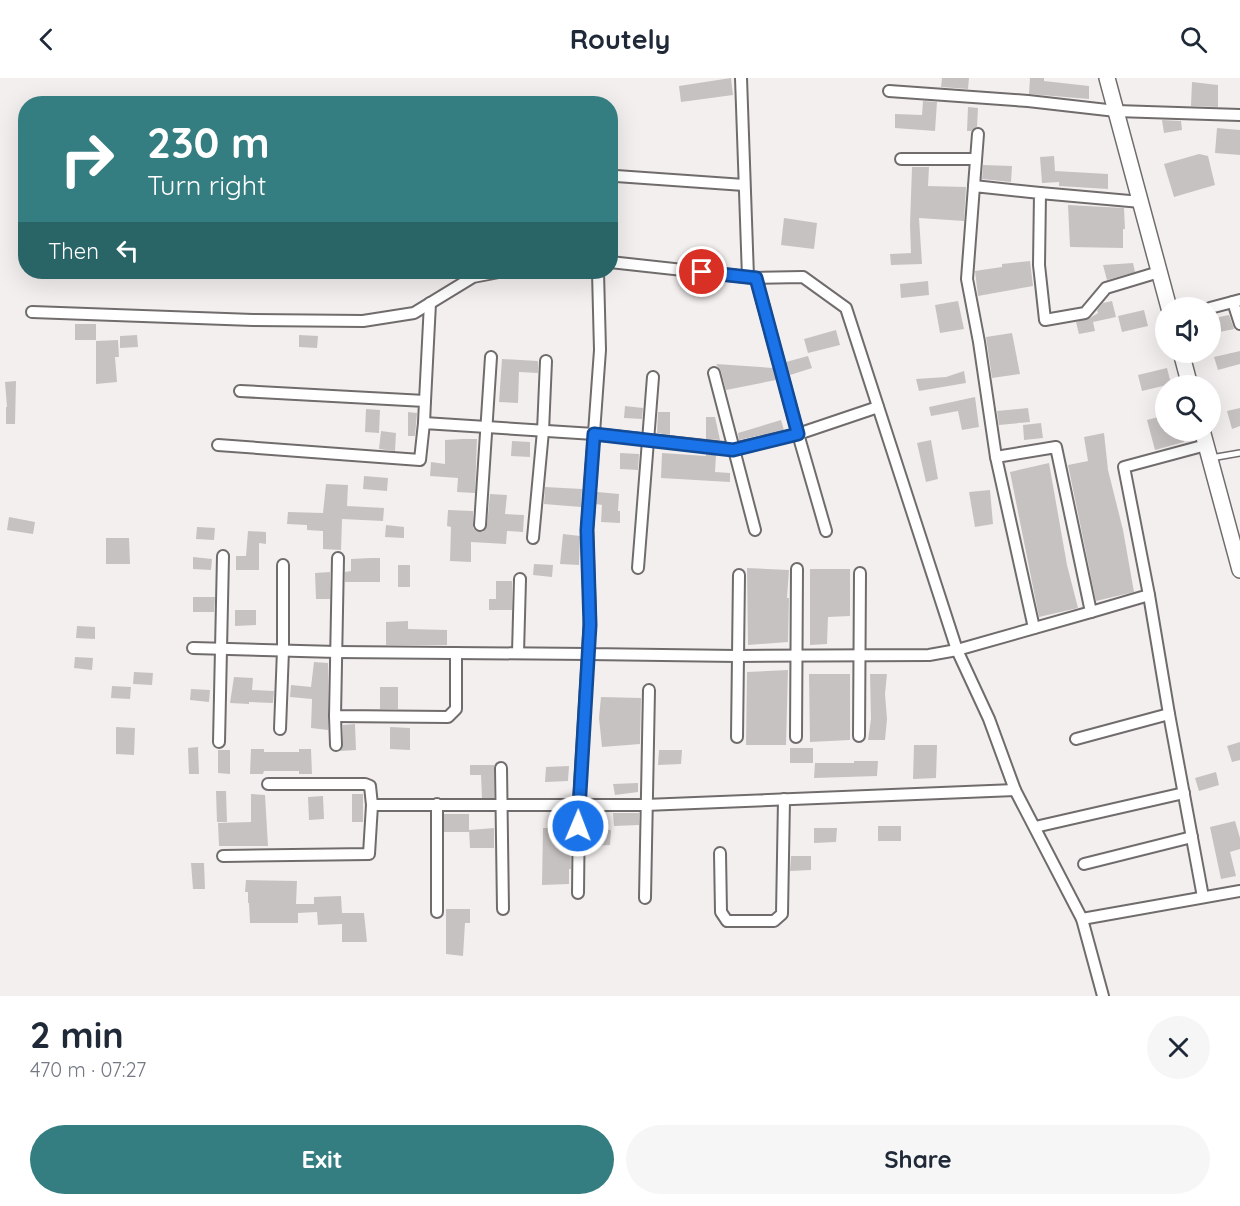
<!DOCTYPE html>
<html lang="en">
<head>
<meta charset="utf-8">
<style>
  :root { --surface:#fff; --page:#f6f6f7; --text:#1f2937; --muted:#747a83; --accent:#347d80 }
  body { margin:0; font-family:Quicksand,sans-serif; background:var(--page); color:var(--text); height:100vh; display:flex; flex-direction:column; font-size:22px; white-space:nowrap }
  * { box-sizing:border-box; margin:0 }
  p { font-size:20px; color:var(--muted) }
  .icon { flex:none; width:33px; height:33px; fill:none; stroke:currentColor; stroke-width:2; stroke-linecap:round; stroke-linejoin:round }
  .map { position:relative; height:918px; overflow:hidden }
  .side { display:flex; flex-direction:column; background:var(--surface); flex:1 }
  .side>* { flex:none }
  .hud { position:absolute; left:18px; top:18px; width:600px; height:183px; border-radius:24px; box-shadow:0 6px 24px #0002; background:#347d80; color:#fff; overflow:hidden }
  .controls { position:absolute; left:1155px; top:219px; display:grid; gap:12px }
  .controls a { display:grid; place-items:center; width:66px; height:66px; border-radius:50%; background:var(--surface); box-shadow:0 6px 24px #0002; font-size:30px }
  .pin { position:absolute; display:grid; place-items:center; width:51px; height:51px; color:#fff; margin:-26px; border:3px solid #fff; border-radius:50%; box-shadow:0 2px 6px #0007 }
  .me { position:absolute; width:66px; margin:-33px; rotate:1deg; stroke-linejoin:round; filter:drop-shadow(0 0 4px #0008) }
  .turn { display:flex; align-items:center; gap:21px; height:126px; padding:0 30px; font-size:27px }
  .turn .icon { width:78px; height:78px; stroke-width:2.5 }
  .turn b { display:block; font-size:42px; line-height:51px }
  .then { display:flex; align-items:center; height:57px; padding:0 30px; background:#0003; gap:12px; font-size:22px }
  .round { display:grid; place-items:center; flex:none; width:63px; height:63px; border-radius:32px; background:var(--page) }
  .overview { display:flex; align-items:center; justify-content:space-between; height:102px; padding:0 30px }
  h1 { font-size:36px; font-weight:700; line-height:45px }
  .cta { display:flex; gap:12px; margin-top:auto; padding:12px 30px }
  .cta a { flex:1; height:69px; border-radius:36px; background:var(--accent); color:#fff; font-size:24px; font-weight:700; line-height:69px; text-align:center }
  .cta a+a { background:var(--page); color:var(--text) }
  header { display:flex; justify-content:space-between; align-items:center; height:78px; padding:0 30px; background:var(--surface); font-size:27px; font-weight:700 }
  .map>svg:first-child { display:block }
  .building { fill:#c7c2c2 }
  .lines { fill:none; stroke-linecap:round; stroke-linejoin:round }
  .service-casing { stroke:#716c6c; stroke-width:8 }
  .minor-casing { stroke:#716c6c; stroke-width:14 }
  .secondary-casing { stroke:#716c6c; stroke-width:18 }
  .service { stroke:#fff; stroke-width:5 }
  .minor { stroke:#fff; stroke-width:10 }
  .secondary { stroke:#fff; stroke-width:15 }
  .route-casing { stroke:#114b97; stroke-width:15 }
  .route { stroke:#1a73e8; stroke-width:10 }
</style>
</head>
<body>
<header><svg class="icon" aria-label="back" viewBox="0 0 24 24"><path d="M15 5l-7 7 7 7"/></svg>Routely<svg class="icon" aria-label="search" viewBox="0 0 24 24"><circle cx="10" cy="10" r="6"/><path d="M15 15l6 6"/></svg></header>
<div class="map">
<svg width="1240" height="918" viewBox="0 0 1240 918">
  <rect width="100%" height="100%" fill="#f4efef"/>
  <g class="building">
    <path d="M731,0L733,17L681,24L679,8Z"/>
    <path d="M942,0H969L968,11L941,9Z"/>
    <path d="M1030,0H1044V3L1089,8V21L1029,16Z"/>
    <path d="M1192,4L1218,7V29L1191,28Z"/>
    <path d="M923,23L937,24L935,53L895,50V36L922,37Z"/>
    <path d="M968,29L978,30L977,49L971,53H967Z"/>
    <path d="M1162,42L1181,43L1182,52L1164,55Z"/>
    <path d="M1217,50L1240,52V77L1215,75Z"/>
    <path d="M1199,76L1208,78L1215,107L1174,119L1164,86Z"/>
    <path d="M1054,78L1055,93L1108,96V111L1059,108V104L1042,105L1040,79Z"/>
    <path d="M983,87L1012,88L1011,104L982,101Z"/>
    <path d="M912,89H929L928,108L966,109L964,143L919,140L922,186L891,187L890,176L911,175L910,147Z"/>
    <path d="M1068,127L1124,130L1125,151H1123V170L1070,169Z"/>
    <path d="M784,140L817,145L814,171L781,167Z"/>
    <path d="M1030,183L1033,208L978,218L975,193L1002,189V186Z"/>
    <path d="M1133,185L1135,194L1107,202L1103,187Z"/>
    <path d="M928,203L929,217L901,220L900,206Z"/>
    <path d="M958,223L964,251L940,255L935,227Z"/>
    <path d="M1112,223L1116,239L1093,244L1095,253L1079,256L1076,244L1090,240L1098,235L1097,232L1103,225Z"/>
    <path d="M1144,232L1148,248L1122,254L1118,238Z"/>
    <path d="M1229,237L1234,251L1210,256V241Z"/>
    <rect x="75" y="246" width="21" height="16"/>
    <path d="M836,252L840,267L808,275L804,261Z"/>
    <path d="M1012,255L1020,296L992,300L986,259Z"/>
    <path d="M137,257L138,269L120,270V258Z"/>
    <path d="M299,257L318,258L317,270L299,269Z"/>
    <path d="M118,262L119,279H115L117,304L96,306V263Z"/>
    <path d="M1240,273V286L1218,292L1214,279Z"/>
    <path d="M808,278L812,290L790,297L786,284Z"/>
    <path d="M502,281L538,283V295L519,294L518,325L499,324Z"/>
    <path d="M716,286L773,290L776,302L726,312L721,293Z"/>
    <path d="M1167,290L1171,306L1142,313L1138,297Z"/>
    <path d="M964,293L966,305L919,313L916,301L946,299Z"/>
    <path d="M16,303L15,346H6V329H7L5,304Z"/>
    <path d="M975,319L979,349L962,352L958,333L931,338L929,329Z"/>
    <path d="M625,328L643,330L642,341L624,340Z"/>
    <path d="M1028,330L1030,344L999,347L997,333Z"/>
    <path d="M1240,330V348L1232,351L1227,333Z"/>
    <path d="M366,331L380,332L379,355L365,354Z"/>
    <path d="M408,334L417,335L415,358H408Z"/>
    <path d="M658,334H670V357L657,355Z"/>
    <path d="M1166,337V352H1181L1184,364L1155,372L1147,342Z"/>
    <path d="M706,339H715L720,362L706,361Z"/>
    <path d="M781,342L784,352L739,362L738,355Z"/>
    <path d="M1041,345L1043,360L1024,362L1023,347Z"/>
    <path d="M381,353L396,355L395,373L379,371Z"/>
    <path d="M1104,355L1108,392L1123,452L1134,514L1096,523L1068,387L1088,383L1084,359Z"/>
    <path d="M463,361H477L475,415L457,414L458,400L430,398L431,384L445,386V362Z"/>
    <path d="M931,362L938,401L926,404L917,365Z"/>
    <path d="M512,363L530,364V379L511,378Z"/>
    <path d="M620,375L639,376L638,392L620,391Z"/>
    <path d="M662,375L706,378V376L716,377L715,394L730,395V404L661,400Z"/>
    <path d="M1049,385L1067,487L1078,530L1039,539L1010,394Z"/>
    <path d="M364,398L388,400L387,413L363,411Z"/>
    <path d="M326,406L348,407L347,428L384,430L383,443L342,441L341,472L323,471V453L307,452V447L287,446L288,434L323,435Z"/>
    <path d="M545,409L582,411L581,429L544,426Z"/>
    <path d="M990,412L993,446L975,449L969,414Z"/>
    <path d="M597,414L619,416L618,433H620V445L601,444L602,427L596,426Z"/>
    <path d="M490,416L507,417L505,436L524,437L523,454L507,453L506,466L471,464V484L450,483L451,449L447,448L448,432L473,433V450L476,453L483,454L487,447Z"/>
    <path d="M9,439L35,444L33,456L7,452Z"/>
    <path d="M386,447L404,449V460L385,459Z"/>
    <path d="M197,449L215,450L214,462L196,461Z"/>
    <path d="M248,453L266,454V466L259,465V492H236V478H246Z"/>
    <path d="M563,456L580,458L579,487L560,486Z"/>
    <path d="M106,460H129L130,486H106Z"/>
    <path d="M193,479L212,481L211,492L193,491Z"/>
    <path d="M371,480H380V504H345V494L351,493V481Z"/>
    <path d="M534,486L553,487L552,499L533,497Z"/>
    <rect x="398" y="487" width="12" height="22"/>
    <path d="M747,490L789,492L787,520H789L788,564L748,567Z"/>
    <path d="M810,491H850V538L828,539L827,566L810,567Z"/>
    <path d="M330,494V521H316L315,495Z"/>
    <path d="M496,503H512V532H489V521H496Z"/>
    <path d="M193,519H215L214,534H193Z"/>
    <path d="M235,532H256V547L235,548Z"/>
    <path d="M408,543V551L447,552V567H386V544Z"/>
    <path d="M77,548L95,549V561L76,560Z"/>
    <path d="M75,579L93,580L92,592L74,590Z"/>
    <path d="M314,584L328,585V652L311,650L312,621L290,619L291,607L311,609Z"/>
    <path d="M788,592L786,667H746L747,594Z"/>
    <path d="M134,594L153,595L152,607L133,606Z"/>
    <path d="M809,596H850V662L810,664Z"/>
    <path d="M870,596H887L885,616L887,641L885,662H868L871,641Z"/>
    <path d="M234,599L253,600L252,612L274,613L273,625L249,624V626L230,625Z"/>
    <path d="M112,608L131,609L130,621L111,620Z"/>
    <rect x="380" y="609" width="18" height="22"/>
    <path d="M191,611L210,612L209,624L190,622Z"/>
    <path d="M601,619L641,620L640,666L602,669L599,640Z"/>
    <path d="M355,646L356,672L340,673L343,667V647Z"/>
    <path d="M116,649L135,650L134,677L116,676Z"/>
    <path d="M390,649L410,650V672L390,671Z"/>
    <path d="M1240,664V682L1232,684L1227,668Z"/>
    <path d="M914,667H937L936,700L913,701Z"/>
    <path d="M198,669L199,696H189L188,670Z"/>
    <rect x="790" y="670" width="23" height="15"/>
    <path d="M251,671H264V674H299V671H311L312,696H299V693H264L263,696H250Z"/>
    <path d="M218,672H230V696L218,695Z"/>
    <path d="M659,672H682L681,686L658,687Z"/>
    <path d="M854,683H878L877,698L814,700L815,685H854Z"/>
    <path d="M470,687H494V720H482L481,697H470Z"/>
    <path d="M569,688L568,703L545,704L546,689Z"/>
    <path d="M1216,694L1219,707L1199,713L1195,700Z"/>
    <path d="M638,705V714L615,717L613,706Z"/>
    <path d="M216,713H226L227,744H217Z"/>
    <path d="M251,716L265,717L268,768H219L218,745L251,744Z"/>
    <rect x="352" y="716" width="11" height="28"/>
    <path d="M323,718L324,741L309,742L308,719Z"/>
    <path d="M613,735H639V747L614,748Z"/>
    <rect x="444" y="736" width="25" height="18"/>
    <path d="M1235,743L1240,760V771L1230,774L1236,798L1221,801L1210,749Z"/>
    <rect x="878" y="748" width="23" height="15"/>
    <path d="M494,750V770H470L469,752Z"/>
    <path d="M543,750H570L571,791H569V806L542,807Z"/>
    <path d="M814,750H837L836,764L814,765Z"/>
    <path d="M588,752H611L610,767L588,768Z"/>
    <path d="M791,778H811V792L790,793Z"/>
    <path d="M191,785H204L205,811H193Z"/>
    <path d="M246,802L297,803L296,826H314V819L341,818L342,835H364L367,864H342V846L318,847L317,834L298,835V845H250L249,825H248V814H245Z"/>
    <path d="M446,831H470V845H465L463,878L446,876Z"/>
  </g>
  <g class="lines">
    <g class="service-casing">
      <path id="service" d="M1211,380L1240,375"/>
    </g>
    <g class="minor-casing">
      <g id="minor">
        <path d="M741,0L748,199"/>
        <path d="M889,13L1028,23L1116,33L1240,37"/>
        <path d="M901,81H976"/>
        <path d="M616,98L744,107"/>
        <path d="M974,108L978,56"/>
        <path d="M1040,115L1141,124"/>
        <path d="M610,184L756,200L803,199L846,230L957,572L989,641L1015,712L1082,841L1103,918"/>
        <path d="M598,194L600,272L587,452L590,539L588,576L737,578L929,577L957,572L1091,534"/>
        <path d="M756,200L798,356L878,329"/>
        <path d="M1233,224L1240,246"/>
        <path d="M1210,230L1240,222"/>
        <path d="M32,234L253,242L363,243L414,235L473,199L499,194"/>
        <path d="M714,295L755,452"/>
        <path d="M240,313L425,323L424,345"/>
        <path d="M425,323L430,225"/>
        <path d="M218,367L420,382L424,345L594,356L733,371L798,356L826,453"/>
        <path d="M996,379L979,264L967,201L974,108L1040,115L1039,187L1045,242L1085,235L1106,210L1159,194"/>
        <path d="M480,447L491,279"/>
        <path d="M533,460L543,353L546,283"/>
        <path d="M338,480L335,638L448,639L456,631V575"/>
        <path d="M638,490L653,299"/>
        <path d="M1149,517L1169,636"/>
        <path d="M1034,550L996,379L1056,369L1091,534L1149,517L1124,389L1206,367"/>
        <path d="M193,570L337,574L588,576L579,726L578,815"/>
        <path d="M518,575L520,501"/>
        <path d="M335,638L336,667"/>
        <path d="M280,651L283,572V487"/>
        <path d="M859,658L860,495"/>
        <path d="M737,659L739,497"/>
        <path d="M796,659L797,491"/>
        <path d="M1076,661L1169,636L1203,819"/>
        <path d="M219,664L223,478"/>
        <path d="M501,690L503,831"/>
        <path d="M437,726V834"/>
        <path d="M372,727H645L1015,712"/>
        <path d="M1035,749L1184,715"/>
        <path d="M720,775L721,834L727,843H774L782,836L784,721"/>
        <path d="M223,778L369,776L372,727L370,708L365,706H268"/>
        <path d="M1084,786L1192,759"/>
        <path d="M645,820L649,612"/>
        <path d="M1082,841L1240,813"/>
      </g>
    </g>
    <g class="secondary-casing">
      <g id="secondary">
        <path d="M1107,0L1169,230"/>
        <path d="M1181,274L1190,308"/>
        <path d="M1202,352L1240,492"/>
      </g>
    </g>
    <use href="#service" class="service"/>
    <use href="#minor" class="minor"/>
    <use href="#secondary" class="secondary"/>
  </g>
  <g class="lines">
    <g class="route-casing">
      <path id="route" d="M578,748L590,547L587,452L594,356L733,372L798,356L756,200L702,194"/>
    </g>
    <use href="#route" class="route"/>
  </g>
</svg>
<div class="controls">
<a><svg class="icon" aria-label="sound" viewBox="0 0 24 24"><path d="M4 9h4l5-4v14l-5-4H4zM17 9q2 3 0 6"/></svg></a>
<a><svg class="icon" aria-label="search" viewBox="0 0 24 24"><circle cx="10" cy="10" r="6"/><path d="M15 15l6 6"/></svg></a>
</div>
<div class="pin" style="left:702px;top:194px;background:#d93025"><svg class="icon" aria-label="arrive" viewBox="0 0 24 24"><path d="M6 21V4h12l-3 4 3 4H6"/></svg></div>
<svg class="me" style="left:578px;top:748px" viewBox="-20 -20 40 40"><circle r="17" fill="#1a73e8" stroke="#fff" stroke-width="3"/><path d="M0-11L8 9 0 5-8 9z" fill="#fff"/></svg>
<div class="hud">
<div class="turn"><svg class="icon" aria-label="right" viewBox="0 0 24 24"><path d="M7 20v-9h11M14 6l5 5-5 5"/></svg><div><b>230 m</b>Turn right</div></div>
<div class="then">Then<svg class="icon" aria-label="left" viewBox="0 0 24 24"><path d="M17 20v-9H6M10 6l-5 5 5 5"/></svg></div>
</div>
</div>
<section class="side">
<div class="overview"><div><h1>2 min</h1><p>470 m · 07:27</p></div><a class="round"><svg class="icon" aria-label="close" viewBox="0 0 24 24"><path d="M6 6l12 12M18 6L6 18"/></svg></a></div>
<div class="cta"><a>Exit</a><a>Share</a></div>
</section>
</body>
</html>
